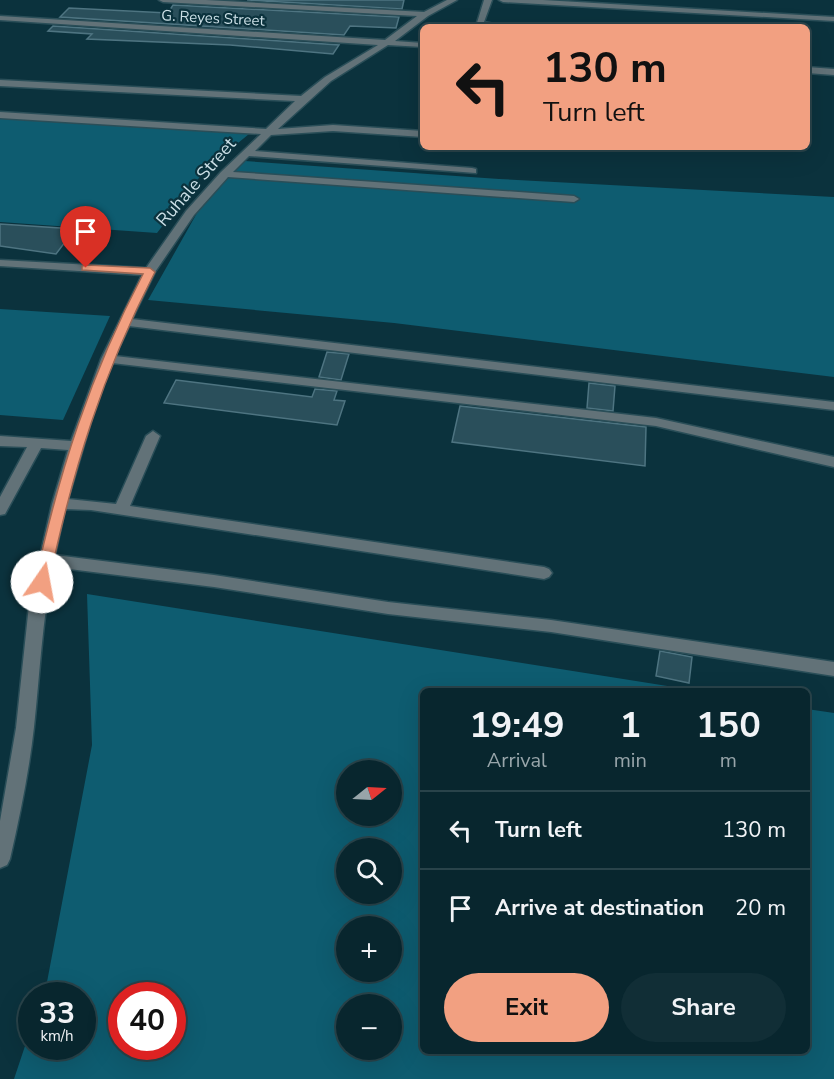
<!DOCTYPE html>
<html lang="en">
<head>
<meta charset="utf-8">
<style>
  :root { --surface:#08262e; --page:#112e36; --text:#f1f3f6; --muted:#98a5aa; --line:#29434a; --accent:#f2a081 }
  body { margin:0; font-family:"Nunito Sans",sans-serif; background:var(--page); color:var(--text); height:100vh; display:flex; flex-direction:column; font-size:22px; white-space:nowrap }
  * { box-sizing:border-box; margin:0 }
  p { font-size:20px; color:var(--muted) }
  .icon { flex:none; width:33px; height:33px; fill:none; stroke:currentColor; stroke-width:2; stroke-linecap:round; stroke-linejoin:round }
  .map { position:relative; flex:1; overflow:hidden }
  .sheet { position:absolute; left:420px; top:688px; width:390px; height:366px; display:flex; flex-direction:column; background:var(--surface); border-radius:9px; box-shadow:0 6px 24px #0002,0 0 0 2px var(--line) }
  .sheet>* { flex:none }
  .banner { position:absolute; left:420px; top:24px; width:390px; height:126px; border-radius:9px; box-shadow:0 6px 24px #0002,0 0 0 2px var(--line); background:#f2a081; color:#111; overflow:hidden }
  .needle { width:39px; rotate:72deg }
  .controls { position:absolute; left:336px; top:760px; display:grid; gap:12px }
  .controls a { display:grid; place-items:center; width:66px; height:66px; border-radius:50%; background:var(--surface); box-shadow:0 6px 24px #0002,0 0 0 2px var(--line); font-size:30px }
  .speed { position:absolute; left:18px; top:982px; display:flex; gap:12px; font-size:30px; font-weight:700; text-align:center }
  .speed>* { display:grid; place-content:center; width:78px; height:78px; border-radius:50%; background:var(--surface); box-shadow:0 6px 24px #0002,0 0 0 2px var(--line); line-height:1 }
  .speed small { font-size:15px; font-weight:400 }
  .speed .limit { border:9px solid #d22; background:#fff; color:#111 }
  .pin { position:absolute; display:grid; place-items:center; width:51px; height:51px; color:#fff; margin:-62px -26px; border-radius:50% 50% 50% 0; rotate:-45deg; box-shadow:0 0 6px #0007 }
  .pin .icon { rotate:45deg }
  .me { position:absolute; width:66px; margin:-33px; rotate:12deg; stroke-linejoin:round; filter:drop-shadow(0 0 4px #0008) }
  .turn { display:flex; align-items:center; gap:21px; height:126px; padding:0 24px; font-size:27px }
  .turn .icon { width:78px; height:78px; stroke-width:2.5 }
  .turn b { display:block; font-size:42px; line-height:51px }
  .eta { display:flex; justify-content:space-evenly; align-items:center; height:102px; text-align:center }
  .eta b { font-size:36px; font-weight:700; line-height:42px }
  .action { display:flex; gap:12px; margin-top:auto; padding:12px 24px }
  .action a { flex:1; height:69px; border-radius:36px; background:var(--accent); color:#111; font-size:24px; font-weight:700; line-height:69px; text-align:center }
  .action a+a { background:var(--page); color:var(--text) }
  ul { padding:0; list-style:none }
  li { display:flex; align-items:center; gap:18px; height:78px; padding:0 24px; border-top:2px solid var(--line) }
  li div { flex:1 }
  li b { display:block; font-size:22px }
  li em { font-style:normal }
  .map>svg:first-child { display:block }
  .green { fill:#0e5c70; fill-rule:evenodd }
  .building { fill:#2a4f5b; stroke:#4e7481; stroke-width:1.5 }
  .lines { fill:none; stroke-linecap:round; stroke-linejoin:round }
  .minor-casing { stroke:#2a4e58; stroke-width:3 }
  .minor { fill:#627278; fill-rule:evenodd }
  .route { fill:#f2a081; stroke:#9d6854; stroke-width:1.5 }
  .labels { text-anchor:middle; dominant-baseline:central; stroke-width:4.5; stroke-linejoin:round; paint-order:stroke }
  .far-street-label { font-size:15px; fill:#cbdfe6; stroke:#0b323d }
  .street-label { font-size:18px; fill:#cbdfe6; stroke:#0b323d }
</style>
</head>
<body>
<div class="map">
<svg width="834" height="1079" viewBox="0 0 834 1079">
  <rect width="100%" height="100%" fill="#0b323d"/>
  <g class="green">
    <path d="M0,118L249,134L205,170L157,233L0,222Z"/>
    <path d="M245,161L499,179L834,197V377L394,323L148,300L197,213L219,183Z"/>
    <path d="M0,309L110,316L63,420L0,415Z"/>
    <path d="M87,594L699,691L423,692V1052H807V709L834,713V1079H14L31,1028L32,1047H82V996H43L47,982L92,745ZM346,771H392V816H346ZM346,849H392V894H346ZM346,927H392V972H346ZM122,996H172V1047H122ZM346,1005H392V1050H346Z"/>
  </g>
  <g class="building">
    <path d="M247,0H404L402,9Z"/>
    <path d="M173,5L399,17L396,28L350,26L344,35L60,17L69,8L168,13Z"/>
    <path d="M53,26L339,45L333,54L230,45L87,39L92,34L48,31Z"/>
    <path d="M0,224L75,229L56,254L0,246Z"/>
    <path d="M327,352L349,354L341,380L319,377Z"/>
    <path d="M176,380L312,397L315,389L337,391L334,400L345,401L337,425L164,403Z"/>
    <path d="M589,383L615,386L613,411L587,408Z"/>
    <path d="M460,406L646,427L645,466L452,442Z"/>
    <path d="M660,651L692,657L689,683L656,676Z"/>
  </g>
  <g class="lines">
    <g class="minor-casing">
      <g id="minor">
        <path d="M159,0H206L424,12L447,0H457L428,16L395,41L423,43V47L388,45L331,81L278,129L333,125L423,131V137L333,131L271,135L255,151L472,168L476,169V173L249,156L233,172L574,196L579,199L574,202L228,177L194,215L155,272L132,319L834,402V410L129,326L115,356L656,418L834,457V467L656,426L112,363L94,411L68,499L116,504L146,436L153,431L160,436L130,506L544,567L549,569L552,573L549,577L544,579L91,510L65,509L55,555L214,575L388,602L551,620L834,662V676L551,632L388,614L214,587L53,567C42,620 40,673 34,727C29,772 20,815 10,859L7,865L0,868V821L16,728L29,605L52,504L68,450L41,448L5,514L0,515V497L27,447L0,446V436L71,441L101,359L142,275L0,266V260L146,268L186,211L221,172L261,134L0,118V112L266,129L295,101L0,86V80L301,96L325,77L378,45L0,20V16L385,40L417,16L163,2Z"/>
        <path d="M484,0H492L484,22L509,27L476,26Z"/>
        <path d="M499,0H543L834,17V21L503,2Z"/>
        <path d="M807,67L834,69V75L807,73Z"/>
      </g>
    </g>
    <use href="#minor" class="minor"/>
  </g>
  <path class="route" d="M86,265L150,268L155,272C102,375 73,469 49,582L42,588L35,582C59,472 90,375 143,274L82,270V266Z"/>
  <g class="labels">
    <g class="far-street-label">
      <text transform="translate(213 18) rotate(3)">G. Reyes Street</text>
    </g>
    <g class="street-label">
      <text transform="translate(196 182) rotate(-49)">Ruhale Street</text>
    </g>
  </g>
</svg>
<div class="controls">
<a><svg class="needle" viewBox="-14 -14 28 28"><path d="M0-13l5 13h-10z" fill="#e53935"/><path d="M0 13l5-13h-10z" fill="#98a5aa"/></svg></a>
<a><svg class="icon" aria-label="search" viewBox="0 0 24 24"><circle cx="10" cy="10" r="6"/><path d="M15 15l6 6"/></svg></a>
<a>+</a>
<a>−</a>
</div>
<div class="speed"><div>33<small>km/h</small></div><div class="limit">40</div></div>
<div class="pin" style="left:86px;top:268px;background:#d93025"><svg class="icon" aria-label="arrive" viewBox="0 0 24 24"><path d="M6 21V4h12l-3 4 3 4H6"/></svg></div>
<svg class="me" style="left:42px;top:582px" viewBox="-20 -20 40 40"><circle r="19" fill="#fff"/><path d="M0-13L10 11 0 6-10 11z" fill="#f2a081"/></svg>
<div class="banner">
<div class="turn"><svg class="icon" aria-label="left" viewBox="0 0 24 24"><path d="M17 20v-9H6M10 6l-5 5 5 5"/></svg><div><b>130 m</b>Turn left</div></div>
</div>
<section class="sheet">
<div class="eta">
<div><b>19:49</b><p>Arrival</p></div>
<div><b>1</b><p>min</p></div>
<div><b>150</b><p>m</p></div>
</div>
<ul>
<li><svg class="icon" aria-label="left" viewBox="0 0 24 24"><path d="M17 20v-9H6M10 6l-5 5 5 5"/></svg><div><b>Turn left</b></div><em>130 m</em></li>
<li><svg class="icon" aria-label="arrive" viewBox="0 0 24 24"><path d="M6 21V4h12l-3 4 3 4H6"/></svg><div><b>Arrive at destination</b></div><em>20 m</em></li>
</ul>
<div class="action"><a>Exit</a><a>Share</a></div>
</section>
</div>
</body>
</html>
